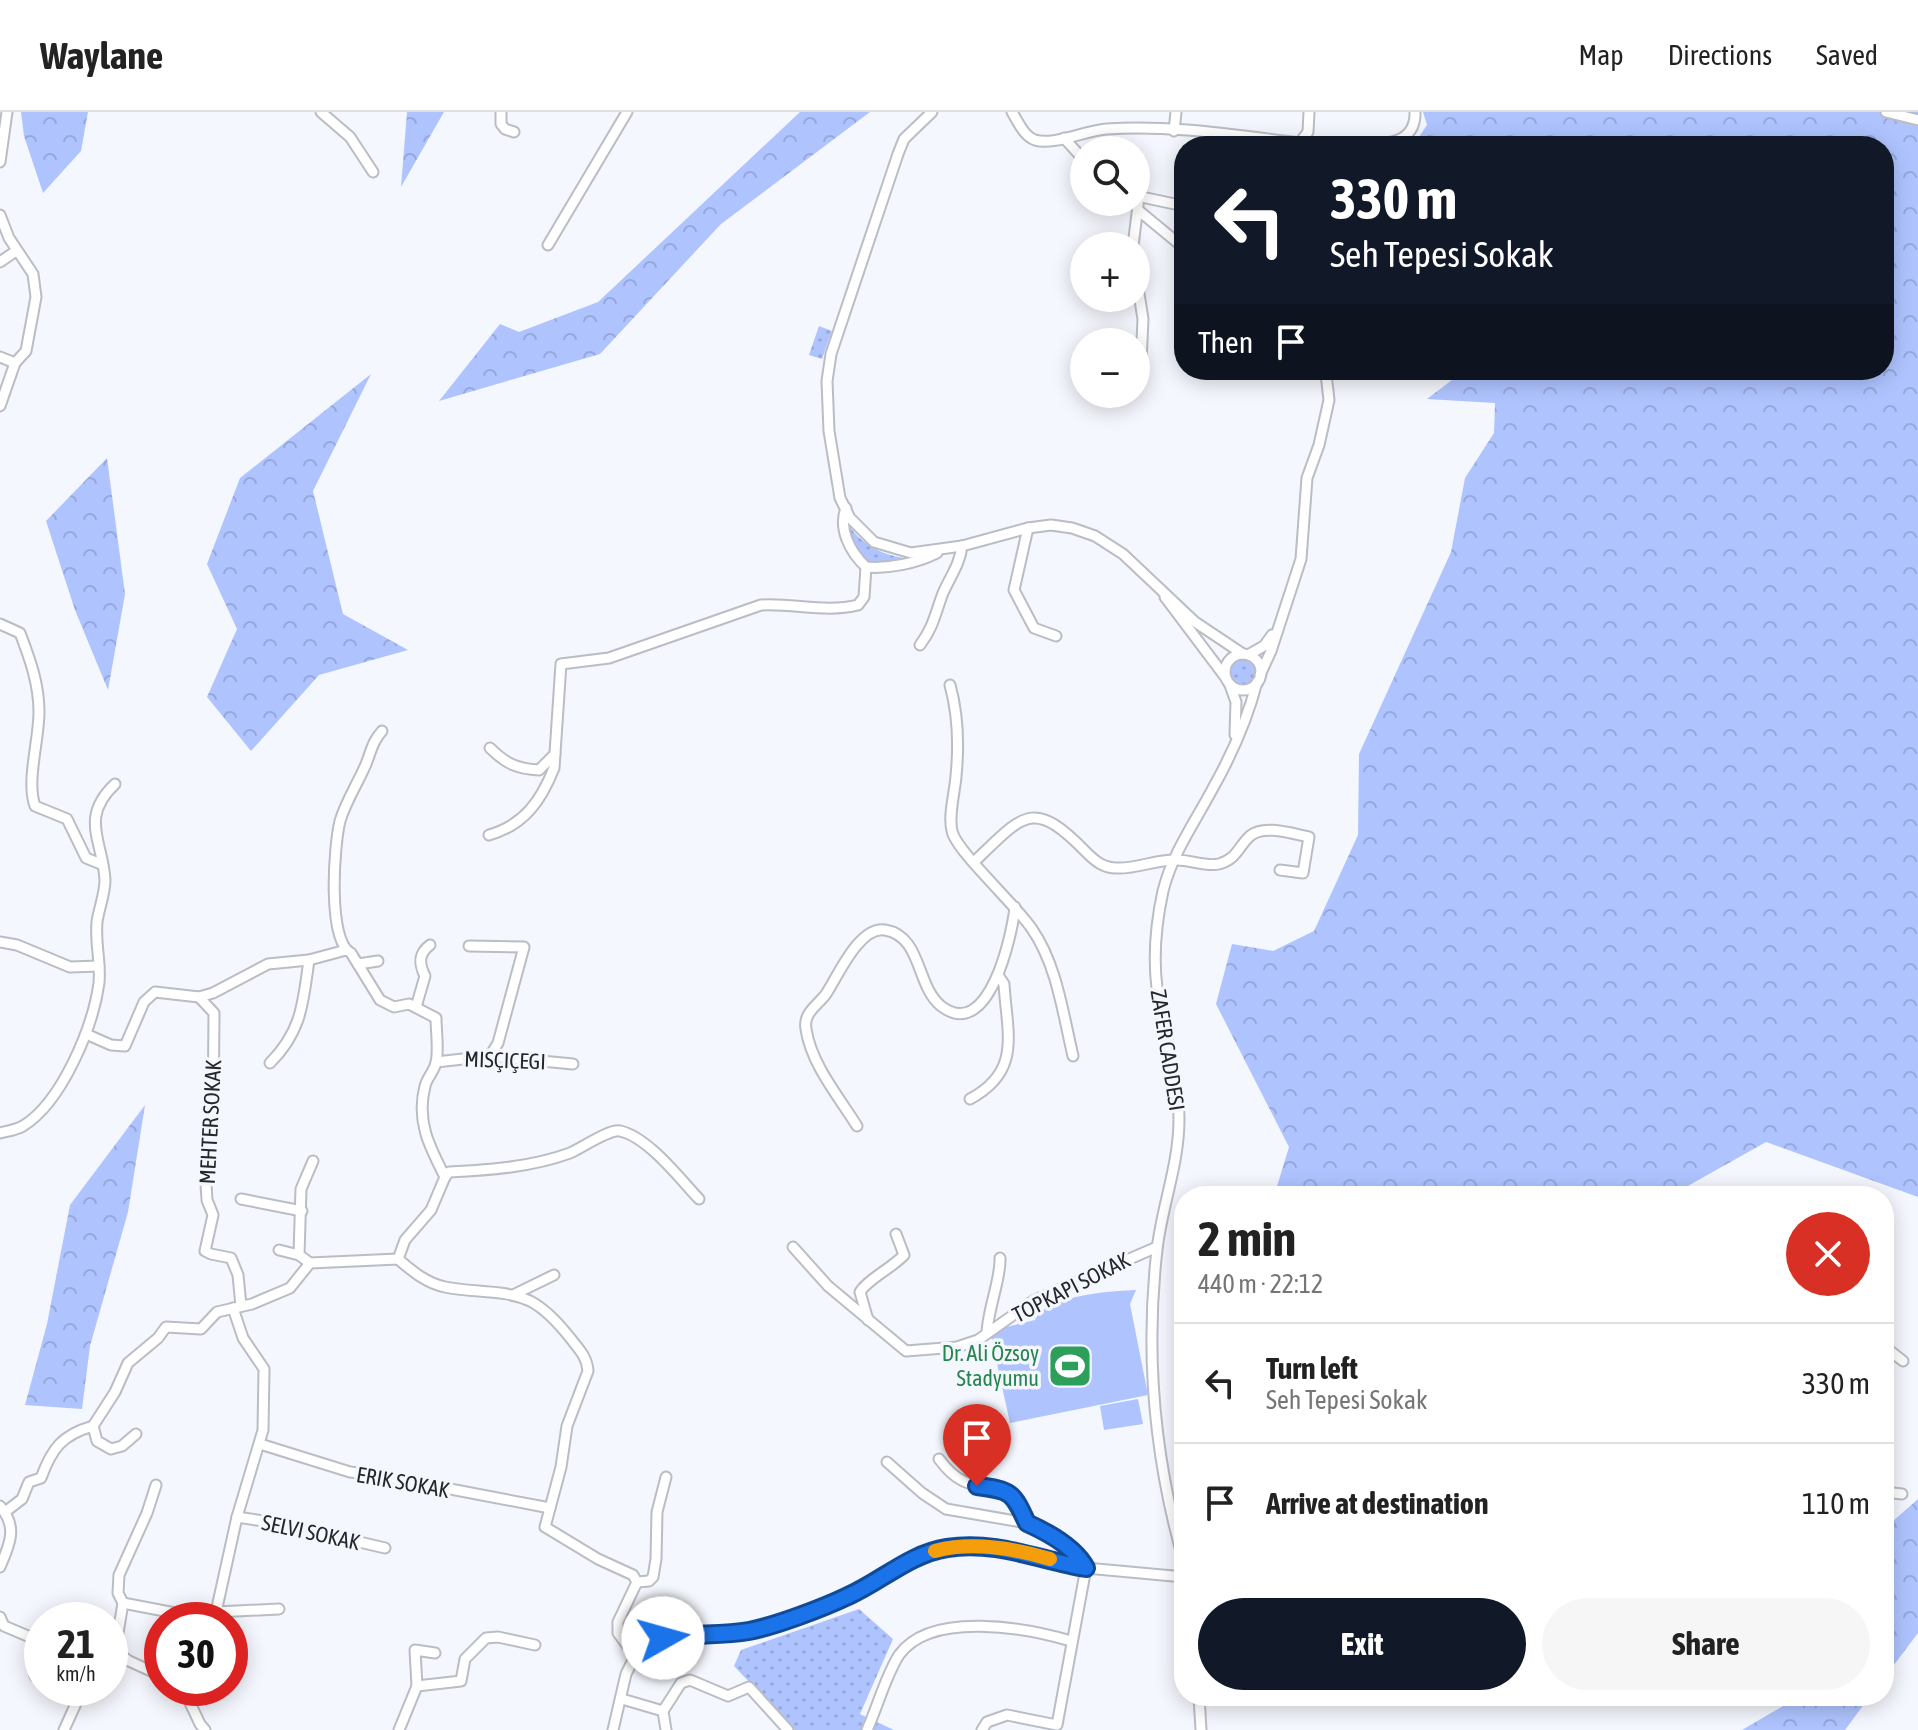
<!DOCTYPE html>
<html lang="en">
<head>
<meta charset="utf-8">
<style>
  :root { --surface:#fff; --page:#f6f6f6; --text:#222; --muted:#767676; --line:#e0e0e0; --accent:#111827 }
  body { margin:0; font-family:"Asap Condensed",sans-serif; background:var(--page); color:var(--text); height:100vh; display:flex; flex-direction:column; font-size:30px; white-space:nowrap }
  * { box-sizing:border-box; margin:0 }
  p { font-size:26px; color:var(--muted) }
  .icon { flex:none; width:44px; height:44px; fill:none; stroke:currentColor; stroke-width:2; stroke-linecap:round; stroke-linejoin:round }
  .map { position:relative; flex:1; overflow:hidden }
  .side { position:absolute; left:1174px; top:1074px; width:720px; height:520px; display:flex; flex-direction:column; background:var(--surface); border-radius:32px; box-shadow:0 4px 20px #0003 }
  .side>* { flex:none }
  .hud { position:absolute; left:1174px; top:24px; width:720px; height:244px; border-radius:32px; box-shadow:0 4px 20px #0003; background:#111827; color:#fff; overflow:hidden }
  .fabs { position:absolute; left:1070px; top:24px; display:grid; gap:16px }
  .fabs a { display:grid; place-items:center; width:80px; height:80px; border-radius:50%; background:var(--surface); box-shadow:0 4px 20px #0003; font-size:40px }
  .speed { position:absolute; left:24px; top:1490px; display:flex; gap:16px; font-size:40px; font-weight:700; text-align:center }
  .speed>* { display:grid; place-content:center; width:104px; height:104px; border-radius:50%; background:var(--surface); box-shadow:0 4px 20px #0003; line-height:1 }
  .speed small { font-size:20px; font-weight:400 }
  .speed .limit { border:12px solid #d22; background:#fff; color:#111 }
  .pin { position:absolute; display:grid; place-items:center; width:68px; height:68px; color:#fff; margin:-82px -34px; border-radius:50% 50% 50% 0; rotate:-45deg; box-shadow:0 0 8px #0007 }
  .pin .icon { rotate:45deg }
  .me { position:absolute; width:88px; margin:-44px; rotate:83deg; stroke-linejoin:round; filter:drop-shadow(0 0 6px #0008) }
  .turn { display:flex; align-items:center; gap:28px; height:168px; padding:0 24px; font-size:36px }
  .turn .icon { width:104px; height:104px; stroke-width:2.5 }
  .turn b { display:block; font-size:56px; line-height:68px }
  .then { display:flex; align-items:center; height:76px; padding:0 24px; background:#0003; gap:16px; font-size:30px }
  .round { display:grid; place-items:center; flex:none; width:84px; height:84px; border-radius:42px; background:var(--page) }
  .headline { display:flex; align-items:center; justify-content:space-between; height:136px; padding:0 24px }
  h1 { font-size:48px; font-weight:700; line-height:60px }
  .primary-button { display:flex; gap:16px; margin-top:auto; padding:16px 24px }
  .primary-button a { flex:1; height:92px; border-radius:48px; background:var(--accent); color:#fff; font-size:32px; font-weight:700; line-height:92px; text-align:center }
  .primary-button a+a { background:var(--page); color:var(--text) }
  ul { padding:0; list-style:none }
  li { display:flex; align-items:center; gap:24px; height:120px; padding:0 24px; border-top:2px solid var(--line) }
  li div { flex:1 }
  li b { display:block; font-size:30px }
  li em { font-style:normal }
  header { display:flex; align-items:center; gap:48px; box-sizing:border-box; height:112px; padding:0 40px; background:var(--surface); border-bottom:2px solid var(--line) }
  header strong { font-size:38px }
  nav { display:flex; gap:44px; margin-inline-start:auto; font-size:28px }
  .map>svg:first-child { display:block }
  .green { fill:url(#green-dots) }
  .forest { fill:url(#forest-crowns) }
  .pitch { fill:#afc4ff }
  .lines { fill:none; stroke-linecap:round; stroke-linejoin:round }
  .minor-casing { stroke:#babdc3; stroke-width:13 }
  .minor { stroke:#fff; stroke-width:9 }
  .route-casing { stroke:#114b97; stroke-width:20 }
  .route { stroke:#1a73e8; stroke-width:14 }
  .slow { stroke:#f59e0b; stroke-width:14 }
  .labels { text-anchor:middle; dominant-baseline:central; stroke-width:7; stroke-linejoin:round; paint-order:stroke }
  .street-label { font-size:22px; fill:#262729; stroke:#f4f7fd }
  .leisure-label { font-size:22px; fill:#27864d; stroke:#f4f7fd; text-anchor:end }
</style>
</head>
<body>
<header>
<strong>Waylane</strong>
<nav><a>Map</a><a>Directions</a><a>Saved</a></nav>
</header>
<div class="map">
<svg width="1918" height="1618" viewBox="0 0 1918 1618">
  <defs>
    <pattern id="green-dots" width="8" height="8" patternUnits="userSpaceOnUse" patternTransform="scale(2)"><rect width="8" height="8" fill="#afc4ff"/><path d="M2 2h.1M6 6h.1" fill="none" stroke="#96a8db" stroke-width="1.8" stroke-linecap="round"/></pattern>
    <pattern id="forest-crowns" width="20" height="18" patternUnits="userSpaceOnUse" patternTransform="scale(2)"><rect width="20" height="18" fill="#afc4ff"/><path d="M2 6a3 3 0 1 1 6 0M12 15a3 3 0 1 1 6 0" fill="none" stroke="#96a8db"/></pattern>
  </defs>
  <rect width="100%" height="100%" fill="#f4f7fd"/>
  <g class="green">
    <path d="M819,214L832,219L822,247L809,243Z"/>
    <path d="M845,408C861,433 882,444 912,447L880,453L866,451L852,433Z"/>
    <circle cx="1243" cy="560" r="14"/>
    <path d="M859,1497L893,1527L860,1602L894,1618H795L734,1554L741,1538Z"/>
  </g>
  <g class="forest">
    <path d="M21,0H88L81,39L43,81L24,24Z"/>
    <path d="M407,0H444L401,75Z"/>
    <path d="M800,0H870L721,112L600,242L439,289L500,212L519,220L598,190Z"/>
    <path d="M1423,0H1918V1085L1766,1030L1670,1084H1274L1289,1035L1216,892L1232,832L1273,839L1314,819L1358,723L1359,642L1451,440L1465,366L1494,321L1495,291L1427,287L1465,258H1884V34H1413L1427,13Z"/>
    <path d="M371,262L313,379L343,502L408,538L319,563L251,639L207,585L237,517L207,452L240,366Z"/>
    <path d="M107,346L125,482L108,578L75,498L46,409Z"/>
    <path d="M145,993L128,1100L90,1234L82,1297L25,1293L47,1212L70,1093Z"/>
    <path d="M1918,1387V1521L1884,1566V1417Z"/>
    <path d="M1800,1584H1870L1845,1618H1742Z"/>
  </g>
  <g class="pitch">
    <path d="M1136,1178L1130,1192L1148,1283L1010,1311L991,1224L998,1217L1035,1208C1046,1183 1112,1179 1136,1178Z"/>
    <path d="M1138,1287L1143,1312L1104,1318L1100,1294Z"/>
  </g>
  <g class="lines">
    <g class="minor-casing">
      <g id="minor">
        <path d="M321,0L350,25L373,60"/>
        <path d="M501,0V12L505,17L514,20"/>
        <path d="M932,0L904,27L898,42L831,242L827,269L829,319L840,386L850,406L874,430L911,441L962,434L1028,416L1051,413L1072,416L1095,424L1123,442L1195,510L1243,542"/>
        <path d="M1012,0C1018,10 1024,24 1035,28C1053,34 1087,18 1107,17C1181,12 1256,27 1329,34"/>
        <path d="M1886,0L1918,8"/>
        <path d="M1174,19L1176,0"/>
        <path d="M1064,26L1084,48"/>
        <path d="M1297,34L1308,20L1309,0"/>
        <path d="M1363,34C1387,32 1416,31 1415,0"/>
        <path d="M0,50L7,0"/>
        <path d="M1137,84L1184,94"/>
        <path d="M1138,98L1184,136"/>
        <path d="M0,103L9,126L33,162L36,185L26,239L15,251L0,294"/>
        <path d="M548,133L627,0"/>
        <path d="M1133,134L1139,85"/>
        <path d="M0,150L16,139"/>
        <path d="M1136,163L1143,207L1141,250"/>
        <path d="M0,245L15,251"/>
        <path d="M846,396C838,417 850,440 866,455C889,457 917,451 937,441"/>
        <path d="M1028,416L1014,478L1034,516L1056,524"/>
        <path d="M1165,485L1226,566"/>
        <path d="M0,512L20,521C30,547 39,572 39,600C39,629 26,669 35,694L67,707L86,746L101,752"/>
        <path d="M920,533C934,514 935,502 943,481C950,465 960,452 962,434"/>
        <circle cx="1243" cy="560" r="18"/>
        <path d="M1248,543L1264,534L1272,523"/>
        <path d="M1260,563L1271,539L1301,447L1307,366L1319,333L1329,288L1326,262L1322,258"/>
        <path d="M950,573C958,602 959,634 956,664C955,680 948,703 952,719C956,739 1017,794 1032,817C1057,853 1063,902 1073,944"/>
        <path d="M1230,573L1236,590L1235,623"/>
        <path d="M382,619C372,630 371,640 366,652C358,671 346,689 340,709C334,733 327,829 351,841L380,888L394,895L409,892L436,906C436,919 439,938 436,951C434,959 427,966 425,974C416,1009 429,1034 445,1065L431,1098L405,1128L398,1147"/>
        <path d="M490,636C506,652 518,657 539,658L555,642"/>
        <path d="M489,723C524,713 541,689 554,656L561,552L609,546L761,493C794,491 826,501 858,493L864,485L866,455"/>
        <path d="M975,749C1023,703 1033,685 1086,740C1095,749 1103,756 1117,756C1137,757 1157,747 1177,748C1191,748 1206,755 1219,752C1237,747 1238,735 1250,724C1264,712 1293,722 1309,725L1303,761L1280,758"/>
        <path d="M0,830L17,833L70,855L99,854"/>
        <path d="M469,834L524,835L498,931L490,944"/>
        <path d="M358,852L378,849"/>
        <path d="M199,885L214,901L213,1016L205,1055L207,1088L213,1103L205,1139L211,1142L231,1146L238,1163L241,1194"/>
        <path d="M416,895L425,864C419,852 418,842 430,833"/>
        <path d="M86,922L111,933L125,934L144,890L155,880L199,885L213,881L268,852L309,848L346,838"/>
        <path d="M436,950L490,944L573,952"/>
        <path d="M270,951C302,919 303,891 309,848"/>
        <path d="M970,987C1022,959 1007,922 1004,872L998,863"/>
        <path d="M857,1014C839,985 811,952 806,917C803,901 817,894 826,882C838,864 859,814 885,818C922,824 916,874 941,894C989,931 1012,823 1015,795"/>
        <path d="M0,1021C8,1019 16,1018 23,1014C62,990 93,915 99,871C101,851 95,831 97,810C99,796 105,782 105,768C103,729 79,706 115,672"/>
        <path d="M445,1065L449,1060C490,1058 532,1055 570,1041C582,1036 609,1017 620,1019C648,1025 680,1067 699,1087"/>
        <path d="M241,1087L302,1099"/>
        <path d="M793,1135L828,1174L906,1239L957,1235L978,1228L1033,1189L1157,1135"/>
        <path d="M279,1138L299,1143"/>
        <path d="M398,1147C412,1159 426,1171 445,1175C473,1181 504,1177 530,1189C546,1197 560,1213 571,1227C579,1237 587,1245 588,1259L567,1314L561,1355L545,1415L598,1447L633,1463L637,1470L618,1510V1521L635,1544L626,1562L613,1618"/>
        <path d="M310,1151L299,1143L301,1077L313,1049"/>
        <path d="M513,1183L554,1163"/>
        <path d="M868,1208L860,1180C868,1167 892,1156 904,1143L896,1122"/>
        <path d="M987,1221C988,1196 1001,1167 1000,1146"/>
        <path d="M1884,1234L1903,1249"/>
        <path d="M136,1322L122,1334L111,1337L97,1329L93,1314L115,1280L128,1251L158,1226L166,1215L201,1217L217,1200L252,1192L290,1176L310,1151L398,1147"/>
        <path d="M260,1332L350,1360L382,1364L550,1396"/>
        <path d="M939,1347C969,1388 988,1363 1012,1382C1019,1389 1023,1402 1027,1411"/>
        <path d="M887,1350L922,1381L946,1397L1027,1411L1043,1418L1073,1440L1086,1456L1057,1613L1007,1603L987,1610L982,1618"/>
        <path d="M1884,1380L1902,1382"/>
        <path d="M0,1394C18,1415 10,1432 0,1455"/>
        <path d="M5,1400L22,1387L29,1370L41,1366C52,1336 62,1323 93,1314"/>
        <path d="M237,1405L283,1412L385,1436"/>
        <path d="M1184,1450C1155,1349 1145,1242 1157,1138C1162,1093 1179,1053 1179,1007C1179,962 1163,920 1157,876C1153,844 1156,811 1163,779C1172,742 1195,710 1213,676C1231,644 1248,605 1257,570"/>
        <path d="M637,1470L649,1469L653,1465L656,1447L657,1400L666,1365"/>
        <path d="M123,1491L201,1506"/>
        <path d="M216,1500L279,1497"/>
        <path d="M0,1505L4,1514L42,1530"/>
        <path d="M200,1508L216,1500L237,1405L263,1318L264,1257L243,1226L233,1196"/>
        <path d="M115,1539L123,1491L118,1481L119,1463L147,1401L156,1373"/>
        <path d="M112,1540L115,1539L129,1549L162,1564"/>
        <path d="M635,1544L663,1526L748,1519L771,1512L848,1484L921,1443L946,1436L972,1434L1001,1437L1086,1456L1184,1465"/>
        <path d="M230,1561L236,1562"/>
        <path d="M35,1564L42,1567"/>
        <path d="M417,1574L461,1569L465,1547L486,1526L498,1525L535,1533"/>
        <path d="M62,1576L79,1586"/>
        <path d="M183,1576L200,1612L205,1618"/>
        <path d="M1199,1584L1201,1618"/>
        <path d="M622,1587L663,1599"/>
        <path d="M64,1618L83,1576"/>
        <path d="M399,1618L417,1574L415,1538L435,1541"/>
        <path d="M666,1618L663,1599L681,1571L690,1568L728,1584L749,1575L788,1618"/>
        <path d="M867,1618C877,1596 886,1563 899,1543C931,1498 1027,1516 1071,1529"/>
      </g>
    </g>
    <use href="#minor" class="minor"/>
  </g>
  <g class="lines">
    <g class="route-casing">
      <path id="route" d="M663,1526C692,1521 721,1524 749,1519C775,1514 823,1496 848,1484C882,1469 909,1442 947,1436C995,1428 1039,1448 1086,1456C1075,1435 1047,1420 1027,1411C1013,1380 1011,1378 977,1374"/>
    </g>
    <use href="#route" class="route"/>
    <path class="slow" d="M935,1439C972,1429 1013,1436 1050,1447"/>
  </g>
  <defs>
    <g id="stadium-square" transform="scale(2.3)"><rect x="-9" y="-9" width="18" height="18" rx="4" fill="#2e9e5b" stroke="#f4f7fd"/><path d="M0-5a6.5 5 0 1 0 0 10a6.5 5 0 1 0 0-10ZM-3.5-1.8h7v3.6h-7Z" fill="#fff"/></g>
  </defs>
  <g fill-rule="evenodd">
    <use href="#stadium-square" x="1070" y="1254"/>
  </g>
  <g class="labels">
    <g class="street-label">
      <text transform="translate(1168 938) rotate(81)">ZAFER CADDESI</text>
      <text transform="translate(505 948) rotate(2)">MISÇIÇEGI</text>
      <text transform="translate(210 1010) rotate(-87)">MEHTER SOKAK</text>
      <text transform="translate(1071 1175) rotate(-27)">TOPKAPI SOKAK</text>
      <text transform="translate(403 1370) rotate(10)">ERIK SOKAK</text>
      <text transform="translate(311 1420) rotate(12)">SELVI SOKAK</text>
    </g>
    <g class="leisure-label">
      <text x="1039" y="1241">Dr. Ali Özsoy<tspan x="1039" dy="25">Stadyumu</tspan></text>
    </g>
  </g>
</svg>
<div class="fabs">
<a><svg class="icon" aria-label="search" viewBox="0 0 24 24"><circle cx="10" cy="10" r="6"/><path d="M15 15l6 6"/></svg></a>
<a>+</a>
<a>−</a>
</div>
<div class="speed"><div>21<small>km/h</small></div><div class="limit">30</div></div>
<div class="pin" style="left:977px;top:1374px;background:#d93025"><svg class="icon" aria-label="arrive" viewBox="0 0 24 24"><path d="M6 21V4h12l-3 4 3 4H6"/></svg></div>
<svg class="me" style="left:663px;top:1526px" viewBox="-20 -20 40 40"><circle r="19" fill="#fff"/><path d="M0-13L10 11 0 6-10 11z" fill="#1a73e8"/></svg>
<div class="hud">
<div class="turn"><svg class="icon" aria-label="left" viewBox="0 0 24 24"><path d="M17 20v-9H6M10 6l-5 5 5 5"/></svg><div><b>330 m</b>Seh Tepesi Sokak</div></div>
<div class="then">Then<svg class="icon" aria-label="arrive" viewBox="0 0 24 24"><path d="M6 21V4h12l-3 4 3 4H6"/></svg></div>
</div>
<section class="side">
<div class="headline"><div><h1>2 min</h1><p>440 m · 22:12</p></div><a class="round" style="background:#d93025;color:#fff"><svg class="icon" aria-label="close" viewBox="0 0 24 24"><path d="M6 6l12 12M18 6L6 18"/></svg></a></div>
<ul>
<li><svg class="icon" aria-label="left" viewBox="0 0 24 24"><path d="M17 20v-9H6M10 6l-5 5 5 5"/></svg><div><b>Turn left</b><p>Seh Tepesi Sokak</p></div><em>330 m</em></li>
<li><svg class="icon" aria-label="arrive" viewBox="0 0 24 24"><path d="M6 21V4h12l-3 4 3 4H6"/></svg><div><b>Arrive at destination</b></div><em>110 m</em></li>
</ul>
<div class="primary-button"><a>Exit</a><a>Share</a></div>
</section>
</div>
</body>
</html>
